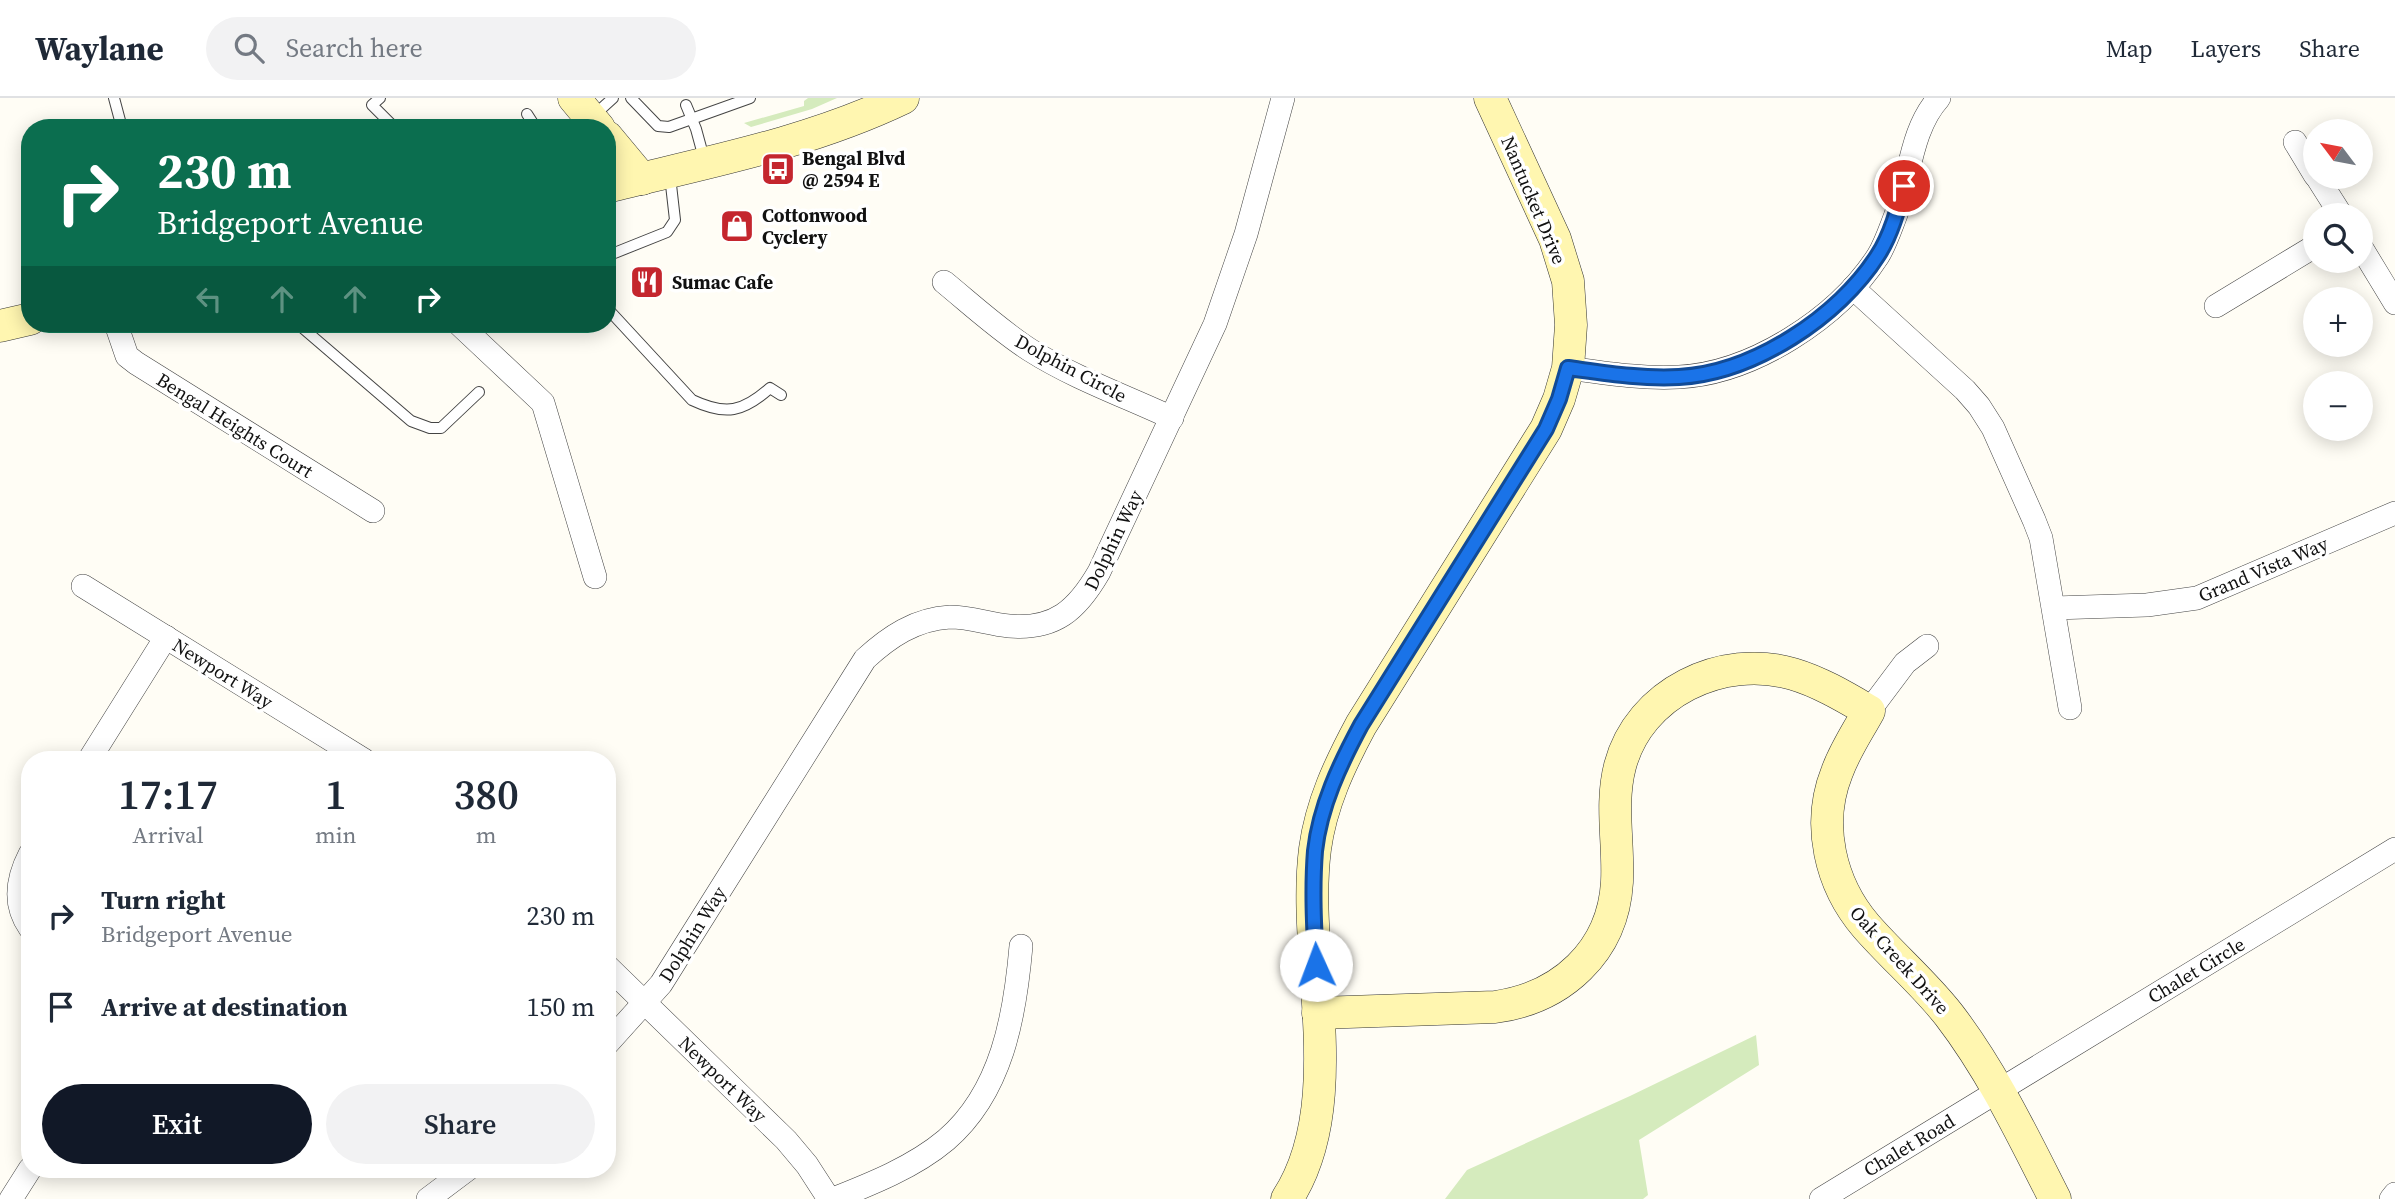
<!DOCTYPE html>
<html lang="en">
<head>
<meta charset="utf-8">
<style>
  :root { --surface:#fff; --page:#f2f2f3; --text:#1f2937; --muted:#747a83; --line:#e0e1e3; --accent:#111827 }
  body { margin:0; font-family:"Source Serif 4",serif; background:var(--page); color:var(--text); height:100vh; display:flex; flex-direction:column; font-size:26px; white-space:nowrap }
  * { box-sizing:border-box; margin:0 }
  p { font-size:23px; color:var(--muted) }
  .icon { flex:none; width:38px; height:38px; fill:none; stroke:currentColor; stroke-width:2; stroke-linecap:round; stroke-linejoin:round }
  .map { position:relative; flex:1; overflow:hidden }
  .sheet { position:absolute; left:21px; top:653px; width:595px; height:427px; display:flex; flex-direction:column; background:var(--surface); border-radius:28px; box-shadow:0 4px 18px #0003 }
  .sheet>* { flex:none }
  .guide { position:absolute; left:21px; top:21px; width:595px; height:214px; border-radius:28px; box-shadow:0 4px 18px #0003; background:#0b6e4f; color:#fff; overflow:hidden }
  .needle { width:46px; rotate:302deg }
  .buttons { position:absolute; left:2303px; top:21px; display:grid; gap:14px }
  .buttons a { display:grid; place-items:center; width:70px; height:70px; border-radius:50%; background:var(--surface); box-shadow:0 4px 18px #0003; font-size:35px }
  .pin { position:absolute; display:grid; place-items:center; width:60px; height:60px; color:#fff; margin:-30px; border:4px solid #fff; border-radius:50%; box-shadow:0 2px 7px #0007 }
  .me { position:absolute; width:77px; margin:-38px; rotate:358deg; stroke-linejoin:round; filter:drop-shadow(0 0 5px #0008) }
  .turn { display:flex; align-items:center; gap:24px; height:147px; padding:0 21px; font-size:32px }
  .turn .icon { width:91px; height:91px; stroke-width:2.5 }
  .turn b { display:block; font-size:49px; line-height:60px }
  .lanes { display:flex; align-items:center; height:66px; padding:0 21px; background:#0003; justify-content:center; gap:35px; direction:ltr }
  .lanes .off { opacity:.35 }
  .eta { display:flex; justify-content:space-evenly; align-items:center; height:119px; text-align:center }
  .eta b { font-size:42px; font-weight:600; line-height:49px }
  .button { display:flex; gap:14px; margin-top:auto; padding:14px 21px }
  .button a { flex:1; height:80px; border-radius:42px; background:var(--accent); color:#fff; font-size:28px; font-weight:600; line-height:80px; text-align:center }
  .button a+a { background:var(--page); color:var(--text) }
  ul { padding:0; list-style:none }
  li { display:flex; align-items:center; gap:21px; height:91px; padding:0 21px }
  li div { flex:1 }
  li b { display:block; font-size:26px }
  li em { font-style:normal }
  header { display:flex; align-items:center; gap:42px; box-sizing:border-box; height:98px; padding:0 35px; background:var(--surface); border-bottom:2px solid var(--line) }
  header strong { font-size:33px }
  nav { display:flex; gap:38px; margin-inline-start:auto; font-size:24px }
  .search { width:490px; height:63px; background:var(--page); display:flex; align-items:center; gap:18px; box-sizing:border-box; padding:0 24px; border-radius:38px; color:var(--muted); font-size:26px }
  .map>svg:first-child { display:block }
  .green { fill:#d5ebbd }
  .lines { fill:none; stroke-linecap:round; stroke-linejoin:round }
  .lane-casing { stroke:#444; stroke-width:12 }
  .street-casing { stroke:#444; stroke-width:24 }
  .secondary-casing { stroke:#333; stroke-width:33 }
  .lane { stroke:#fff; stroke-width:10 }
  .street { stroke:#fff; stroke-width:23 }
  .secondary { stroke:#fff6b0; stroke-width:32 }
  .route-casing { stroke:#114b97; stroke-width:18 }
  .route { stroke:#1a73e8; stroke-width:12 }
  .labels { text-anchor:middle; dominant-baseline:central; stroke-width:7; stroke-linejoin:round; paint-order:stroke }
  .poi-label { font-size:19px; font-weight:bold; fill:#111; stroke:#fff; text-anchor:start }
  .street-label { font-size:19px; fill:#111; stroke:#fff }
</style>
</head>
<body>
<header>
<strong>Waylane</strong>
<div class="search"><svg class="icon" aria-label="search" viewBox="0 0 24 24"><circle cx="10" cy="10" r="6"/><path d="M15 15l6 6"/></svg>Search here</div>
<nav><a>Map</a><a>Layers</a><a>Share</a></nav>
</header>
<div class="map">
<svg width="2395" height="1101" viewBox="0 0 2395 1101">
  <rect width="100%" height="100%" fill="#fffdf5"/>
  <g class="green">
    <path d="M808,0H837L812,11L751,29L744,25L804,8V3Z"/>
    <path d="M1756,937L1759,967L1639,1042L1648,1097L1643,1101H1445L1467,1072L1630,998Z"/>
  </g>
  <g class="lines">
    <g class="lane-casing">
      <g id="lane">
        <path d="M114,0L122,30"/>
        <path d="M380,0L372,7L395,30"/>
        <path d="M631,0L658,28L669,29L750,0"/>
        <path d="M686,7L696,31L705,64"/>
        <path d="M527,16L536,30"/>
        <path d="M575,30L591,20L613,0"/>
        <path d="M607,158L667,134L675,122L670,78"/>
        <path d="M607,210L692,302C726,318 743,314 770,290L781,297"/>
        <path d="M298,226L411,323L430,330H441L479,294"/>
      </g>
    </g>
    <g class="street-casing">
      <g id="street">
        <path d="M2295,44L2315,77"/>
        <path d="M2317,79L2341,117"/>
        <path d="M2361,149L2395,205"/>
        <path d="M944,184C972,207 999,232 1030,252C1074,280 1125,298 1172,320"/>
        <path d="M1853,190L1965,292L1979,308L1993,330L2034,422L2041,440L2070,610"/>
        <path d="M2216,208L2315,148"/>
        <path d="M116,226L127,258L136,265L373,413"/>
        <path d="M459,226L543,305L595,479"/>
        <path d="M1568,270C1605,275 1641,281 1679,279C1753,275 1838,220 1878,158C1885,147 1890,132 1895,119C1910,81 1910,32 1939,0"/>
        <path d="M83,488L364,662"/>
        <path d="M2054,510L2147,507L2197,500L2395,415"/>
        <path d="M1869,613L1905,565L1927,548"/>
        <path d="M89,662L166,539"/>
        <path d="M30,756C17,781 13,806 30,830"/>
        <path d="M607,868L786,1042L807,1067L829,1101"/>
        <path d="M607,946L661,886L865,561C889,539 915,521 950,519C970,519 989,526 1009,528C1055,532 1077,512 1099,474L1215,226L1246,136L1283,0"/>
        <path d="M11,1101L30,1071"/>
        <path d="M428,1101L468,1071"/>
        <path d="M833,1101C871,1086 914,1069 946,1042C1002,994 1015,918 1021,848"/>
        <path d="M1821,1101L2395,751"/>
        <path d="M2391,1101L2395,1096"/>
      </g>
    </g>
    <g class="secondary-casing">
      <g id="secondary">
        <path d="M574,0L599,30"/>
        <path d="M607,39L642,81"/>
        <path d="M607,89C708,64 809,45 903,0"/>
        <path d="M0,228L30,221"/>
        <path d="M1318,915L1495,909C1561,900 1613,854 1617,784C1619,745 1610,706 1620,668C1639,595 1722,555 1793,576C1820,584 1845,599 1869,613C1858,633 1845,652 1837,674C1816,726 1830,786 1866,828C1893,859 1924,885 1949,917C1992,973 2023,1038 2055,1101"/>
        <path d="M1287,1101C1350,1004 1301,860 1315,751C1321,706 1340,666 1361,627L1546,331L1559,301L1568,270L1571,227L1568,183L1555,141L1490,0"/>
      </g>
    </g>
    <use href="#lane" class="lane"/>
    <use href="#street" class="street"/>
    <use href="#secondary" class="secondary"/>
  </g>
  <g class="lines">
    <g class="route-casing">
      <path id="route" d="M1316,867C1314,829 1312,791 1315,753C1320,708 1340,666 1361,627L1546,331L1559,301L1568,270C1605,275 1641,281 1679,279C1753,275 1839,219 1878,157C1891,137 1898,111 1904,88"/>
    </g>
    <use href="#route" class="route"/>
  </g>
  <defs>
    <g id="bus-square" transform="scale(1.75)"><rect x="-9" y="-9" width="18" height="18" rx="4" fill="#c4262e" stroke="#fff"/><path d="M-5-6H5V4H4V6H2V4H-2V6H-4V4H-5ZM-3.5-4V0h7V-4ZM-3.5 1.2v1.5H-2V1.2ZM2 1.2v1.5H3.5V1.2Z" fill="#fff"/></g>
    <g id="shop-square" transform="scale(1.75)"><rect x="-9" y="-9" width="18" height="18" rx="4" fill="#c4262e" stroke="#fff"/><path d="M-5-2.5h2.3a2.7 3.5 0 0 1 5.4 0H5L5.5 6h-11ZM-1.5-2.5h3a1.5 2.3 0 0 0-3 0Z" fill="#fff"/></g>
    <g id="restaurant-square" transform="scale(1.75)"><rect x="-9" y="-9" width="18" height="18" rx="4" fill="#c4262e" stroke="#fff"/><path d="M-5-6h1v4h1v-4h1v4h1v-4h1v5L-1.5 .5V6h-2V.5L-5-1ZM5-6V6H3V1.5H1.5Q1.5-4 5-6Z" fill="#fff"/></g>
  </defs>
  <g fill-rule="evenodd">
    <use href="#bus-square" x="778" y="71"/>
    <use href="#shop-square" x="737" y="128"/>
    <use href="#restaurant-square" x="647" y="184"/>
  </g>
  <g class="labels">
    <g class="poi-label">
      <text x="802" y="60">Bengal Blvd<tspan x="802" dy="22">@ 2594 E</tspan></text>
      <text x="762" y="117">Cottonwood<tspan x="762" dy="22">Cyclery</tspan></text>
      <text x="672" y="184">Sumac Cafe</text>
    </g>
    <g class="street-label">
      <text transform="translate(1534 102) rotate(67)">Nantucket Drive</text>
      <text transform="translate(1071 270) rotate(28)">Dolphin Circle</text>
      <text transform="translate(235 327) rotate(32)">Bengal Heights Court</text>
      <text transform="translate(1113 442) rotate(-64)">Dolphin Way</text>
      <text transform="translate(2263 471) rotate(-23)">Grand Vista Way</text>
      <text transform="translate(223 575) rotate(32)">Newport Way</text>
      <text transform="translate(692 836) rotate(-58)">Dolphin Way</text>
      <text transform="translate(1900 862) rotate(48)">Oak Creek Drive</text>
      <text transform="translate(2196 872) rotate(-31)">Chalet Circle</text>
      <text transform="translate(723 981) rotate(44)">Newport Way</text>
      <text transform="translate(1909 1047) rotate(-31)">Chalet Road</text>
    </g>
  </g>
</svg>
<div class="buttons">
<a><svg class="needle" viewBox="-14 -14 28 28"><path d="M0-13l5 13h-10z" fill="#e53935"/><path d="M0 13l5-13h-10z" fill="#747a83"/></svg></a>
<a><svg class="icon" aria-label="search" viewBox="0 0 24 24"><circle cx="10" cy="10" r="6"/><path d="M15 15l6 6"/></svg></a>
<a>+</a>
<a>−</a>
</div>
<div class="pin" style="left:1904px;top:88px;background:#d93025"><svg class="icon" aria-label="arrive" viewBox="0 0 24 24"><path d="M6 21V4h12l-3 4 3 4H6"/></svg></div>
<svg class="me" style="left:1316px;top:867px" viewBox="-20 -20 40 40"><circle r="19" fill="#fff"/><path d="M0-13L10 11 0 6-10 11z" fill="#1a73e8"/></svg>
<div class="guide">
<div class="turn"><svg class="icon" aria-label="right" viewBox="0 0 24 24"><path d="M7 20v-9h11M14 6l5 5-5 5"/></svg><div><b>230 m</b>Bridgeport Avenue</div></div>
<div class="lanes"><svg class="icon off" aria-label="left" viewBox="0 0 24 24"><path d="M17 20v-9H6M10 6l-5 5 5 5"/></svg><svg class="icon off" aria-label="ahead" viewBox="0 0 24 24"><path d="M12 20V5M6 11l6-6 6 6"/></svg><svg class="icon off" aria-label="ahead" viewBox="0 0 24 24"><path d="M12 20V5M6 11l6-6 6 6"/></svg><svg class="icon" aria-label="right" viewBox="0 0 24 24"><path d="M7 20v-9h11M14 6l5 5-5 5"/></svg></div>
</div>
<section class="sheet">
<div class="eta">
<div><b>17:17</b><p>Arrival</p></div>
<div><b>1</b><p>min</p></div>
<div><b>380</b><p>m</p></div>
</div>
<ul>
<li><svg class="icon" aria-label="right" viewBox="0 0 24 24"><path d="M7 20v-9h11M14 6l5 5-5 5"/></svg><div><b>Turn right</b><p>Bridgeport Avenue</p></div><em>230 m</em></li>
<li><svg class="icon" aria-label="arrive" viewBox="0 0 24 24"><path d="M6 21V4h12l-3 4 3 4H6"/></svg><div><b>Arrive at destination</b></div><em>150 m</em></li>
</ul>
<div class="button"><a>Exit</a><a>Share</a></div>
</section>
</div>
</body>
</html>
